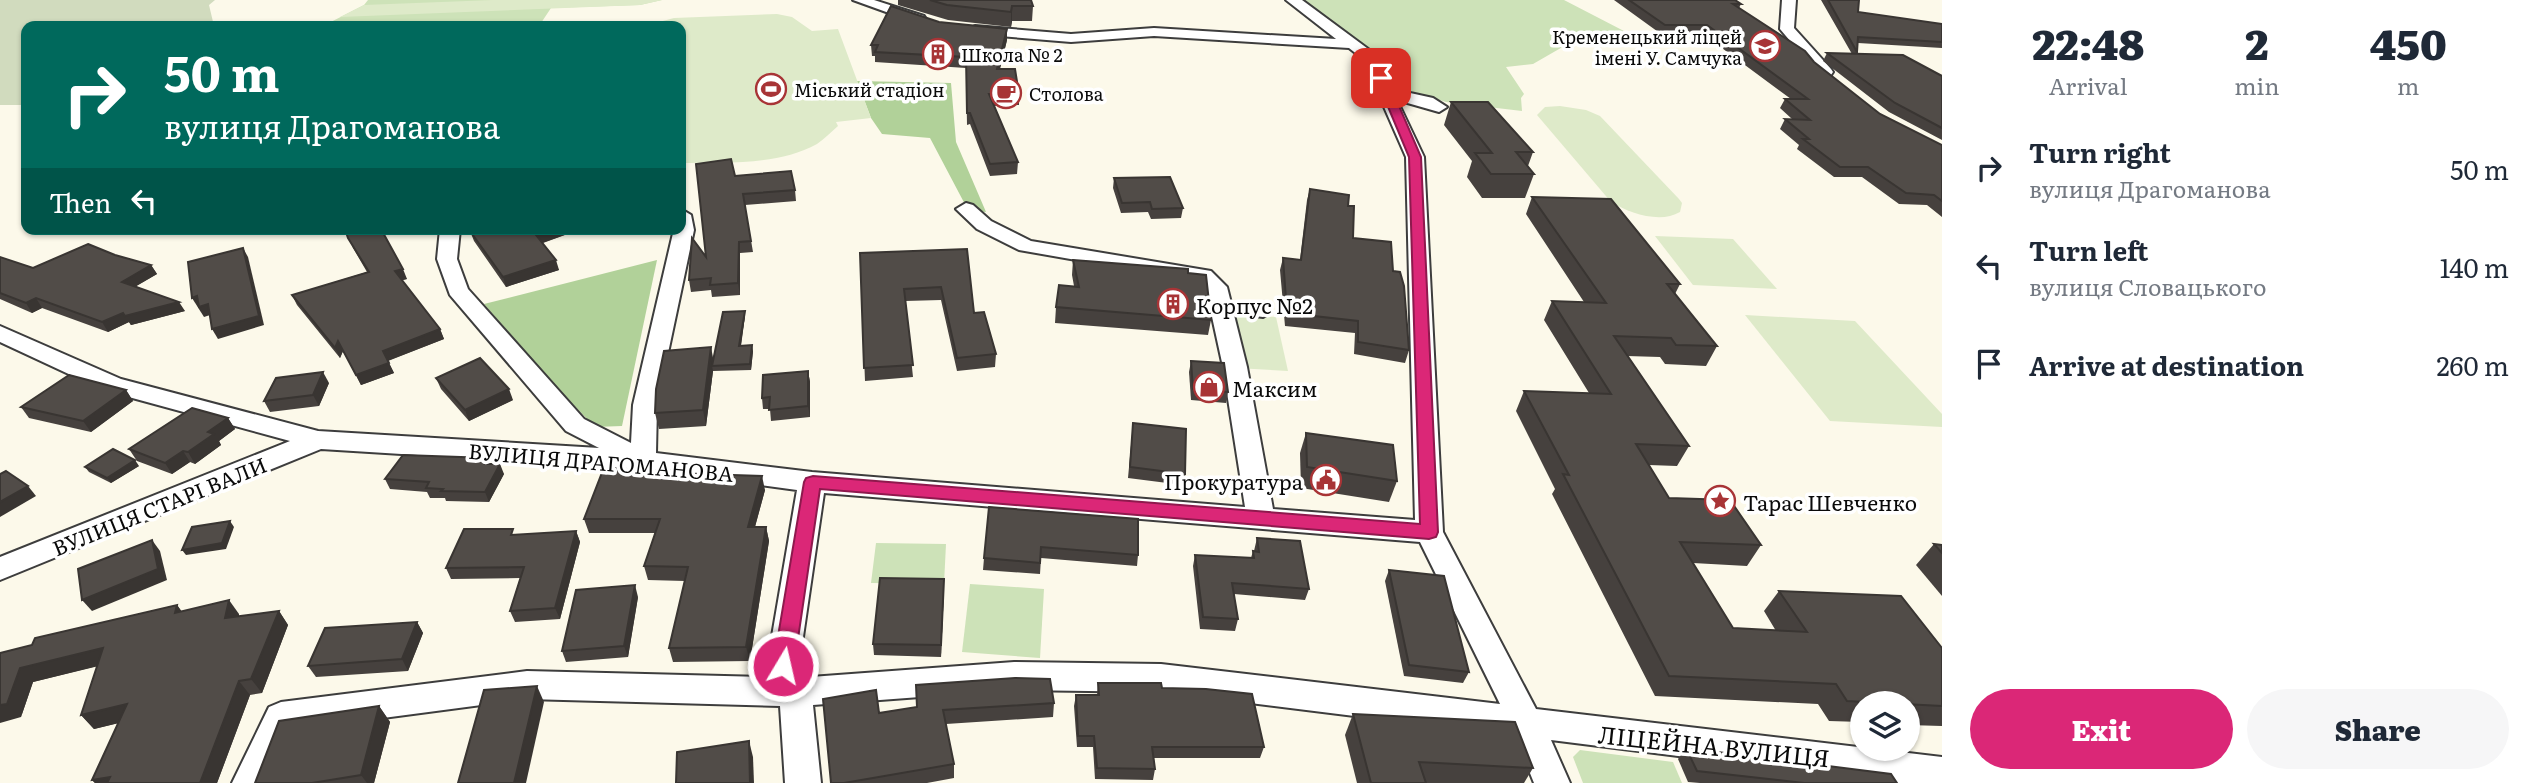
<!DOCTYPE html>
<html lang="en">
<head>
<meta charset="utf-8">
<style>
  :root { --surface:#fff; --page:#f6f6f7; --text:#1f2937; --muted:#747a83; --accent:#db2777 }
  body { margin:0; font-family:Literata,serif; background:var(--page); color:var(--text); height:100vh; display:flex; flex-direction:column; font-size:26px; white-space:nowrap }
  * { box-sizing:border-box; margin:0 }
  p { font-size:23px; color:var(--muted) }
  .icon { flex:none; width:38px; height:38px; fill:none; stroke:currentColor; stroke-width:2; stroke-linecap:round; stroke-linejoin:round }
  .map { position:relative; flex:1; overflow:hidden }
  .side { display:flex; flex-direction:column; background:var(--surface); width:595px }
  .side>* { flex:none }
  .banner { position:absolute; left:21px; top:21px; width:665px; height:214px; border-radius:14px; box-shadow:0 2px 5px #0004; background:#00695c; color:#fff; overflow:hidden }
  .fabs { position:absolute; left:1850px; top:691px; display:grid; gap:14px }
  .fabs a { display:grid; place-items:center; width:70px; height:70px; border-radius:50%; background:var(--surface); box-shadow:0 2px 5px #0004; font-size:35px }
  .pin { position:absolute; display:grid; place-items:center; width:60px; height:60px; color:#fff; margin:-30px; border-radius:14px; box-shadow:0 4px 10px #0006 }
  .me { position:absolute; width:77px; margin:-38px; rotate:9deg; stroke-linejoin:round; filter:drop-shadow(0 0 5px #0008) }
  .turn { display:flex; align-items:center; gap:24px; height:147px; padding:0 28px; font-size:32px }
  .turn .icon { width:91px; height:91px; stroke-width:2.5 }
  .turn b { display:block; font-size:49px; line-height:60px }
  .then { display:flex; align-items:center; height:66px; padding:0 28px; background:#0003; gap:14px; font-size:26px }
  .eta { display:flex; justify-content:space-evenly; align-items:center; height:119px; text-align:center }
  .eta b { font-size:42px; font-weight:800; line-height:49px }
  .button { display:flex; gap:14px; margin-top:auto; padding:14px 28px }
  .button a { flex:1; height:80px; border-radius:42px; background:var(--accent); color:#fff; font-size:28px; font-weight:800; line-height:80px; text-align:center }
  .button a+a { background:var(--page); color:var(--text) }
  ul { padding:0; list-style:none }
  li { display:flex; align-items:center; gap:21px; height:98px; padding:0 28px }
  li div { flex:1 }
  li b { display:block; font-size:26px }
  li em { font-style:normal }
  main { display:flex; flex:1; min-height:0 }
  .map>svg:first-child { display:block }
  .green { fill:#cde2b8 }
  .forest { fill:#b1d199 }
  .cemetery { fill:#d1dbbe }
  .pitch { fill:#deeac9 }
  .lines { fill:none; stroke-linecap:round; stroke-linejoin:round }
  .pedestrian-casing { stroke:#3d3d3d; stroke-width:4 }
  .minor-casing { stroke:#3d3d3d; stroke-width:4 }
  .pedestrian { fill:#fff; fill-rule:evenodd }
  .minor { fill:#fff; fill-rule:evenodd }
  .wall { fill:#46413e }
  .shaded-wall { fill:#393532 }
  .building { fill:#514c48; stroke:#393532; stroke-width:2 }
  .route { fill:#db2777; stroke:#8e194d; stroke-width:2 }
  .labels { text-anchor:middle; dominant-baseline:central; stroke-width:7; stroke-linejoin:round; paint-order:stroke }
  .far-poi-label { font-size:18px; fill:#0a0a0a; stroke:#fff; text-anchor:start }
  .poi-label { font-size:21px; fill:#0a0a0a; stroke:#fff; text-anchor:start }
  .street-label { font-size:21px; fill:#0a0a0a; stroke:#fff }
  .near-street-label { font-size:24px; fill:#0a0a0a; stroke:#fff }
</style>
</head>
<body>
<main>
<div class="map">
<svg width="1942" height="783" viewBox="0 0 1942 783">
  <rect width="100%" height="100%" fill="#fcf9ea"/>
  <g class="green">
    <path d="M368,0H662L640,5L551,8L539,26H323L364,5Z"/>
    <path d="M1303,0H1564L1651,45H1566L1533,64L1506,67L1524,94L1521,98L1522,111L1446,102L1394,86L1382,59Z"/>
    <path d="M876,543L946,544L944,584L871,583Z"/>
    <path d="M970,584L1044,589L1040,658L962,652Z"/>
    <path d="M1580,750L1673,762L1682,783H1583L1573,757Z"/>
  </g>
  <g class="forest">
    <path d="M857,81L951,83L956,142L986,212L968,210L930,138L882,134L871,118Z"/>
    <path d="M657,260L622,426L595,427L557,388L484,304Z"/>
  </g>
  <path class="cemetery" d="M0,0H215L209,5L214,26H26V105H0Z"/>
  <g class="pitch">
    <path d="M493,0H662L640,5L340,17L364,5Z"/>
    <path d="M777,14L792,17L812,31L838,29L871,118L836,122L838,126C831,132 824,139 817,144C777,166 724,162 681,163V26H644L674,18Z"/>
    <path d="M1560,106L1586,110L1600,116L1679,199L1682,203L1680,212C1660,224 1629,213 1611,202L1537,115L1545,107Z"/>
    <path d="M1655,236L1733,239L1777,289L1693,285Z"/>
    <path d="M1227,315L1276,317L1288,371L1236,368Z"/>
    <path d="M1745,315L1855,321L1942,414V427L1830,421Z"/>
  </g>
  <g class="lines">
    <g class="pedestrian-casing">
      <path id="pedestrian" d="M1219,302L1263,307L1272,312L1263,317L1213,311L1210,307L1213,303Z"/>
    </g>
    <g class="minor-casing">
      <g id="minor">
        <path d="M853,0H874L924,16L926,19L919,23L914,22Z"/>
        <path d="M1286,0H1302L1375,54L1392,89L1433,98L1447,107L1439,112L1397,100L1424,157L1443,532L1536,709L1942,757V783H1893L1551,740L1570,783H1534L1515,736L1161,692L1014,690L813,705L821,783H785L780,706L527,699L292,730L268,783H232L269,707L281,702L527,671L765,677L797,490L643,469L321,449L0,580V557L290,441L103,390L0,342V326L121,379L318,431L599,448L566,431L450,295L437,259L440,229H460L457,259L468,289L584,419L631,443L633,405L674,229H681V209L691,215L694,230L657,405L656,453L812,472L1245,507L1223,367L1206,289L1196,281L1019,250L977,229L956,209L966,203L973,205L991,221L1031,241L1211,271L1227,287L1247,367L1273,509L1415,520L1406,157L1363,59L1349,48L1154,36L1071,42L975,34L968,30L975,26L1071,34L1154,28L1336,39ZM824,493L1420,542L1500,704L1161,664L1014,662L797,678Z"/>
        <path d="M1782,0H1796L1794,28L1831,69L1833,72L1831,75H1819L1780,29Z"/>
      </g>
    </g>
    <use href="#pedestrian" class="pedestrian"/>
    <use href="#minor" class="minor"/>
  </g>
  <g class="wall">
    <path d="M898,0H1031L1033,6L1032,21H1012L1011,27L948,20L898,5Z"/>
    <path d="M1614,0H1735L1741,4L1739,8L1814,62L1880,114L1942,145V217L1927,205L1899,204L1862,177H1834L1797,149L1799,145L1780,129L1785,119H1792L1780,108L1785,99H1791L1703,34H1661Z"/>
    <path d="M1821,0H1859L1858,12L1942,24V48L1858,43L1857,52L1856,54L1942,76V140L1889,112L1823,61L1827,53L1852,54Z"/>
    <path d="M939,22L1007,40L1000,69L1019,94V105L993,106L1018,162L1017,174L990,176L970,124L967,125L966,68L875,62V56H872L871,45Z"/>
    <path d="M1451,102L1533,152L1528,166L1534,174L1525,198H1482L1467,177L1472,161L1444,125Z"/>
    <path d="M735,176L795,190L796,201L745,205L753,252L740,253V295L712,297L711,290L691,292L689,280L706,257Z"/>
    <path d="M1114,178L1183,208L1181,218L1151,219L1148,212L1121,213L1113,188Z"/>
    <path d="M1310,189L1348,206L1353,238L1393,271L1409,350L1405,363L1354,354L1355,333L1285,326L1280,270L1283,258L1300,260L1307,200Z"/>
    <path d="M1532,197L1680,284L1675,294L1717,346L1706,366L1665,364L1660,357L1627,356L1689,446L1677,466L1649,465L1669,498L1761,545L1747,566L1693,563L1733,628L1776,631L1764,611L1779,591L1942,648V726L1908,725V704H1862V722L1829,721L1818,704L1655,696L1552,494L1555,489L1516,411L1524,391L1589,393L1544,320L1552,301L1584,302L1526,214Z"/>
    <path d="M345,229L407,279L402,280L440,329L444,339L388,361L394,373L361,385L343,351L340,358L297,305L292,295L367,272L353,248Z"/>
    <path d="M475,229H572L573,232L543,243L559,270L506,287L474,241L470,231Z"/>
    <path d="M967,249L974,313L996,354L995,367L957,371L941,300L905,301L913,377L865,381L860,253Z"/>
    <path d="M115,255L151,265L157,274L136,286L185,311L131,325L129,322L108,332L42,308L32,313L0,299V257L33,268Z"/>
    <path d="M1073,260L1188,273L1211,320L1208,335L1055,323L1056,307L1074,286L1072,275Z"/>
    <path d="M745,311V316L741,346L753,351L751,370L713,371L706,426L659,429L655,413L713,360Z"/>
    <path d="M1191,361L1228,392L1226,403L1191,400L1189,372Z"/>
    <path d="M808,371L810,382V417L771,421L770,409H763L762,398Z"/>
    <path d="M436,378L513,400L469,421L441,389Z"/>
    <path d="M329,383L319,406L270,412L264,401Z"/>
    <path d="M126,390L133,401L91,432L29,418L21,407Z"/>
    <path d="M228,418L235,429L219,441L221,445L195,464L190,462L172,474L137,461L129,449Z"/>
    <path d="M1133,423L1185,474L1183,485L1128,478Z"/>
    <path d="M1306,433L1397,481L1389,502L1301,488L1300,453Z"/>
    <path d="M490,464L504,474L489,502L446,501L445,498H430L427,492L390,489L385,479Z"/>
    <path d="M139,466L111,483L89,472L85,467Z"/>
    <path d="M672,473L765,490L755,527H766L769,541L750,661L673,662L669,648L685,581L648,580L644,566L655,533H589L584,519Z"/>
    <path d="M989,507L1138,555L1137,566L1041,558L1040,574L983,570L984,558Z"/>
    <path d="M576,531L580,542L560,619L515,622L510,611L520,578L451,579L446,568L516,535Z"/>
    <path d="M1257,538L1309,589L1305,600L1234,594L1238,619L1235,631L1200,629L1193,566L1195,555L1251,558L1253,551H1254Z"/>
    <path d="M1934,544L1942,545V596L1916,565Z"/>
    <path d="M1389,570L1469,672L1463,683L1404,676L1385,581Z"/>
    <path d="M944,590L941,657L874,655L873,644Z"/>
    <path d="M638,597L628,657L566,662L562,651Z"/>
    <path d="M177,605L182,612L239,614V616L279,611L288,625L262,693L250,695L217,783H95L92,780L118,723L94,729L81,715L97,666L33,682L21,717L32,645Z"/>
    <path d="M417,622L423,633L408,671L316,677L308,666Z"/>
    <path d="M1098,683L1162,688L1264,747L1260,758H1154L1155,769L1153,780L1095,779L1093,747H1077L1074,706L1076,695H1097Z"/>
    <path d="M1054,703L1053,717L946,724L954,764V778L927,783H831L879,713Z"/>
    <path d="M379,706L390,722L374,783H255Z"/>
    <path d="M1353,714L1533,768L1524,783H1357L1345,735Z"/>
    <path d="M1686,748L1897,783H1700L1688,782L1678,759Z"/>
  </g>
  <g class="shaded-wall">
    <path d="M1012,6V21L1011,27V12Z"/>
    <path d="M1007,29V40L997,80V69Z"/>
    <path d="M552,229H572L573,232L539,244L536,235Z"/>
    <path d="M739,242L740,253V295L738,283Z"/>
    <path d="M243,248L248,257L264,325L218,339L212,329Z"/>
    <path d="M556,260L559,270L506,287L503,277Z"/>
    <path d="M151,265L157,274L128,291L122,282Z"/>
    <path d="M403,269L407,279L399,281L395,271Z"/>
    <path d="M197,296L208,304L213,314L204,317L192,298Z"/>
    <path d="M36,298L42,308L32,313L26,303Z"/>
    <path d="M179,302L185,311L131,325L129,322L108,332L102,322L123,313Z"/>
    <path d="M745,311V316L740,351L739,346Z"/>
    <path d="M440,329L444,339L387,361L383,351Z"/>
    <path d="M338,341L343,351L340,358L335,348Z"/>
    <path d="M752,345L753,351L751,370L750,364Z"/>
    <path d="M711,347L714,363L712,366L713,371L706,426L703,410Z"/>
    <path d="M389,363L394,373L361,385L356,375Z"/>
    <path d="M808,371L810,382V417L808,406Z"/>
    <path d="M323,372L329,383L319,406L313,395Z"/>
    <path d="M509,389L513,400L469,421L465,410Z"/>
    <path d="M126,390L133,401L91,432L83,421Z"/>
    <path d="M228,418L235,429L219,441L221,445L195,464L188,452L208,432Z"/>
    <path d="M183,451L190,462L172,474L165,463Z"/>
    <path d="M135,460L139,466L111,483L107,478Z"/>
    <path d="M500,464L504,474L489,502L485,492Z"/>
    <path d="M762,476L765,490L751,541L748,527Z"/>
    <path d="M28,486L36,496L0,517V502Z"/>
    <path d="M230,521L234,527L226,549L186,555L182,550Z"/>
    <path d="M766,527L769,541L750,661L746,647Z"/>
    <path d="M576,531L580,542L560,619L555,608Z"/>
    <path d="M152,540L160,551L167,580L92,611L82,600Z"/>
    <path d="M944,579V590L941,657V645Z"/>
    <path d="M635,585L638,597L628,657L624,646Z"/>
    <path d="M229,600L239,614L236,632L225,618Z"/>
    <path d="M177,605L187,619L175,613Z"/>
    <path d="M279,611L288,625L262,693L251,679Z"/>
    <path d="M417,622L423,633L408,671L402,659Z"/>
    <path d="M103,648L115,662L33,682L21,717L0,723V705L20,668Z"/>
    <path d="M239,681L250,695L217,783H200Z"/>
    <path d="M537,686L544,702L526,783H514Z"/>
    <path d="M127,704L140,718L94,729L81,715Z"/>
    <path d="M379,706L390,722L374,783H367L361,775Z"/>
    <path d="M749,741L753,757L754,783H750Z"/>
    <path d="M110,777L116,783H95L92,780Z"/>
  </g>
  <g class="building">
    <path d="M930,0H1031L1033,6H1012L1011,12L947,5Z"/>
    <path d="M1629,0H1735L1741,4H1733L1805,51L1814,62L1880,114L1942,145V201L1934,195L1906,193L1868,167H1840L1803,139H1809L1785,119L1810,120L1785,99H1808L1707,25H1665Z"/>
    <path d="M1828,0H1859L1858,12L1942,24V42L1858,37L1857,52Z"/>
    <path d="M891,6L939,22L1007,29L997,69H1015L1019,94H989L1018,162L990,164L970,113H967L966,57L875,52L878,45H871Z"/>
    <path d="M1827,53L1903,55L1942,76V128L1895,103Z"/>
    <path d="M1451,102H1488L1533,152H1516L1534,174H1491L1475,153H1492Z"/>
    <path d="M731,159L735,176L791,171L795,190L743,194L751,241L739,242L738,283L710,285L711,278L689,280L692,238L706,257L696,164Z"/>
    <path d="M1170,177L1183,208L1152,209L1150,202L1122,203L1114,178Z"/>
    <path d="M1310,189L1349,195L1348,206H1354L1353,238L1391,242L1393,271L1400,272L1404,286L1409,350L1358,342V321L1287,313L1283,258L1301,260Z"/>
    <path d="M1532,197L1611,199L1680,284H1667L1717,346L1676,345L1671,338L1614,336L1689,446L1636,444L1669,498L1730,500L1761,545L1680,542L1733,628L1807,632L1779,591L1901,596L1942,648V706L1847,701L1836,684L1669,676L1563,474L1569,475L1524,391L1611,394L1552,301L1606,303Z"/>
    <path d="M345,229H381L403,269L395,271L440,329L383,351L389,363L356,375L338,341L335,348L292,295L369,272L348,238Z"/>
    <path d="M475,229H552L536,235L556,260L503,277L470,231Z"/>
    <path d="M88,244L115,255L151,265L122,282L179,302L125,316L123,313L102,322L36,298L26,303L0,293V257L33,268Z"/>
    <path d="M243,248L259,316L212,329L208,304L199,307L197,296L192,298L188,262Z"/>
    <path d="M967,249L974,313L984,312L996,354L957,358L941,287L904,289L913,365L864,368L860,253Z"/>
    <path d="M1073,260L1188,269V273L1206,275L1211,320L1056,307L1059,285L1079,287Z"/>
    <path d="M745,311L739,346L752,345L750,364L712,366L723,312Z"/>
    <path d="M711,347L703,410L655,413L656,389L664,351Z"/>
    <path d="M480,358L509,389L465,410L436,378Z"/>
    <path d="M1191,361L1224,363L1228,392L1193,389Z"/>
    <path d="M808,371V406L769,410L770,397L762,398L763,375Z"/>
    <path d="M323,372L313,395L264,401L276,378Z"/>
    <path d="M69,375L126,390L83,421L21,407Z"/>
    <path d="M192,408L228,418L208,432L214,434L188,452L183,451L165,463L129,449Z"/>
    <path d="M1133,423L1186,429L1185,474L1130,467Z"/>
    <path d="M1306,433L1393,445L1397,481L1307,467Z"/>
    <path d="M113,449L135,460L107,478L85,467Z"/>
    <path d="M403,455L488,458L485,464H500L485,492L441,491L443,489L426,488L429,482L385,479Z"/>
    <path d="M603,470H671V473L762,476L748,527H766L746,647L669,648L688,567L644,566L660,519H584Z"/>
    <path d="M6,471L28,486L0,502V474Z"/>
    <path d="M989,507L1138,519V555L1041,547L1040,563L984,558Z"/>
    <path d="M230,521L222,543L182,550L192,527Z"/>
    <path d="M464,529H513L511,535L576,531L555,608L510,611L524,567L446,568Z"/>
    <path d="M1257,538L1300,541L1309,589L1232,583L1238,619L1203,617L1195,555L1254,558L1253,551L1259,552Z"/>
    <path d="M152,540L158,569L82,600L78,569Z"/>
    <path d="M1934,544L1942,545V553Z"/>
    <path d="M1389,570L1444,576L1469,672L1409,665Z"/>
    <path d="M880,578L944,579L941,645L873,644Z"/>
    <path d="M635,585L624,646L562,651L576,590Z"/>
    <path d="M229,600L225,618L279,611L251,679L239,681L200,783H107L110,777L92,780L127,704L81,715L103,648L20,668L7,704L0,705V653L32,645L35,638L177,605L175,613Z"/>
    <path d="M417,622L402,659L308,666L325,628Z"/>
    <path d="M1015,678L1050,679L1054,703L943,710L954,764L844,783H831L823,699L876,690L879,713L917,707L916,685Z"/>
    <path d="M1098,683H1161L1162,688L1206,689L1252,694L1264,747H1152L1155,769L1097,768L1094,736H1078L1076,695H1099Z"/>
    <path d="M537,686L514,783H458L484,690Z"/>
    <path d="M379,706L361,775L312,783H255L279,721Z"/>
    <path d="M1353,714L1515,722L1533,768L1419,762L1426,783H1371Z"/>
    <path d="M749,741L750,783H676L677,752Z"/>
    <path d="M1686,748L1891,774L1897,783H1804L1697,771Z"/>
  </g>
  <path class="route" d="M1381,75L1387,78L1421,157L1438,532L1436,537L1429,539L820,489L794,666L791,672L783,674L776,672L773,666L804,482L806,478L813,476L1420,524L1409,157L1376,78Z"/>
  <defs>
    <g id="school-ring" transform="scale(1.575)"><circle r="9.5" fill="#fff" stroke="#a83436" stroke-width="1.5"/><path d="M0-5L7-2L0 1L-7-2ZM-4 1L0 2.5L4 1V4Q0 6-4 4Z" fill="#a83436"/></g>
    <g id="building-ring" transform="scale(1.575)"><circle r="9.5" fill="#fff" stroke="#a83436" stroke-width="1.5"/><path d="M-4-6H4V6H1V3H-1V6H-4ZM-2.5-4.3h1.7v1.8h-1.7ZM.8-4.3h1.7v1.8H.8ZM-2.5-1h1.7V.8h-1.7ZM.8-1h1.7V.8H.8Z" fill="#a83436"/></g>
    <g id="stadium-ring" transform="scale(1.575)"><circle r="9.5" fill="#fff" stroke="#a83436" stroke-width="1.5"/><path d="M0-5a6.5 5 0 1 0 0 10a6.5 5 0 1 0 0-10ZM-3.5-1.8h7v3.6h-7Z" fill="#a83436"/></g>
    <g id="cafe-ring" transform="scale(1.575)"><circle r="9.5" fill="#fff" stroke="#a83436" stroke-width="1.5"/><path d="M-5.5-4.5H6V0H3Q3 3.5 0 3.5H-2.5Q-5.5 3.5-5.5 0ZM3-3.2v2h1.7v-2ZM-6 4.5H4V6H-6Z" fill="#a83436"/></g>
    <g id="shop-ring" transform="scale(1.575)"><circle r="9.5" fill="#fff" stroke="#a83436" stroke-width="1.5"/><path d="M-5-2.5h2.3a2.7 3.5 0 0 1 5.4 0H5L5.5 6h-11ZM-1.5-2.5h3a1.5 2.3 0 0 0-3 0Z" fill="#a83436"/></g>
    <g id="civic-ring" transform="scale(1.575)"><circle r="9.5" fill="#fff" stroke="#a83436" stroke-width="1.5"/><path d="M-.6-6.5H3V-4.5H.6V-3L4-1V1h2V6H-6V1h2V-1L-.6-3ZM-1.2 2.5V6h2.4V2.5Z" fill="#a83436"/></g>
    <g id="sight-ring" transform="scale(1.575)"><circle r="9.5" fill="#fff" stroke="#a83436" stroke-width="1.5"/><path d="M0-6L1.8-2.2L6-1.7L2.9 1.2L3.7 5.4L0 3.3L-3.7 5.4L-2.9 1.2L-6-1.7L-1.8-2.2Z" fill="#a83436"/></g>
  </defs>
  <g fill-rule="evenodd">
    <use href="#school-ring" x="1765" y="46"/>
    <use href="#building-ring" x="938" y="54"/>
    <use href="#stadium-ring" x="771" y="89"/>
    <use href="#cafe-ring" x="1006" y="93"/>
    <use href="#building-ring" x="1173" y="304"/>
    <use href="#shop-ring" x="1209" y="387"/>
    <use href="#civic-ring" x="1326" y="480"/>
    <use href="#sight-ring" x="1720" y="501"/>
  </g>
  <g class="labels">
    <g class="far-poi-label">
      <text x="1742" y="36" text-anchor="end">Кременецький ліцей<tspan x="1742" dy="21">імені У. Самчука</tspan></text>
      <text x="961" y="54">Школа № 2</text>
      <text x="794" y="89">Міський стадіон</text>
      <text x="1029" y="93">Столова</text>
    </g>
    <g class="poi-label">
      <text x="1196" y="304">Корпус №2</text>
      <text x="1232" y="387">Максим</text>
      <text x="1303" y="480" text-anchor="end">Прокуратура</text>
      <text x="1743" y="501">Тарас Шевченко</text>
    </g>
    <g class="street-label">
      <text transform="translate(601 461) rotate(5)">ВУЛИЦЯ ДРАГОМАНОВА</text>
      <text transform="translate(159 505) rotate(-22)">ВУЛИЦЯ СТАРІ ВАЛИ</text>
    </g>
    <g class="near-street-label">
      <text transform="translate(1714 745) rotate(6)">ЛІЦЕЙНА ВУЛИЦЯ</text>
    </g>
  </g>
</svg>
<div class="fabs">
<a><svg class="icon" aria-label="layers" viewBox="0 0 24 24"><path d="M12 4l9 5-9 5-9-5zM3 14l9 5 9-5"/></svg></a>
</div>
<div class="pin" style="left:1381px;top:78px;background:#d93025"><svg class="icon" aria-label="arrive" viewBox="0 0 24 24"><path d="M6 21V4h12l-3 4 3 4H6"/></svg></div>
<svg class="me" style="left:783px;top:666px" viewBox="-20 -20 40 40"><circle r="17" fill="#db2777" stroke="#fff" stroke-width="3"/><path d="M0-11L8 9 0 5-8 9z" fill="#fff"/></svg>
<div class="banner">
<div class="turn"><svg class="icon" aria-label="right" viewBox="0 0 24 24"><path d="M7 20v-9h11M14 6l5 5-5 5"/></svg><div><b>50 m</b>вулиця Драгоманова</div></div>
<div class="then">Then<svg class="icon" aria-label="left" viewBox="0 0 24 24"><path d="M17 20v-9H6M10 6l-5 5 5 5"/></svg></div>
</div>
</div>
<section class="side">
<div class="eta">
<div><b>22:48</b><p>Arrival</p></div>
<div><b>2</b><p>min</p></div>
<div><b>450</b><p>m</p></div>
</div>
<ul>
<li><svg class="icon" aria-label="right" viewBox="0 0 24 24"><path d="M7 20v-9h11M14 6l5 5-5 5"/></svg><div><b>Turn right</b><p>вулиця Драгоманова</p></div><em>50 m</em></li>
<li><svg class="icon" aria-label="left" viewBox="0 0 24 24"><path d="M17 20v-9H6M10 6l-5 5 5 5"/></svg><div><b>Turn left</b><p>вулиця Словацького</p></div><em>140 m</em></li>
<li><svg class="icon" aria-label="arrive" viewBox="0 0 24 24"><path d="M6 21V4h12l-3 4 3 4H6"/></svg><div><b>Arrive at destination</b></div><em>260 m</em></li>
</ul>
<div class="button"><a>Exit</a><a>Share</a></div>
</section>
</main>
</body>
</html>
